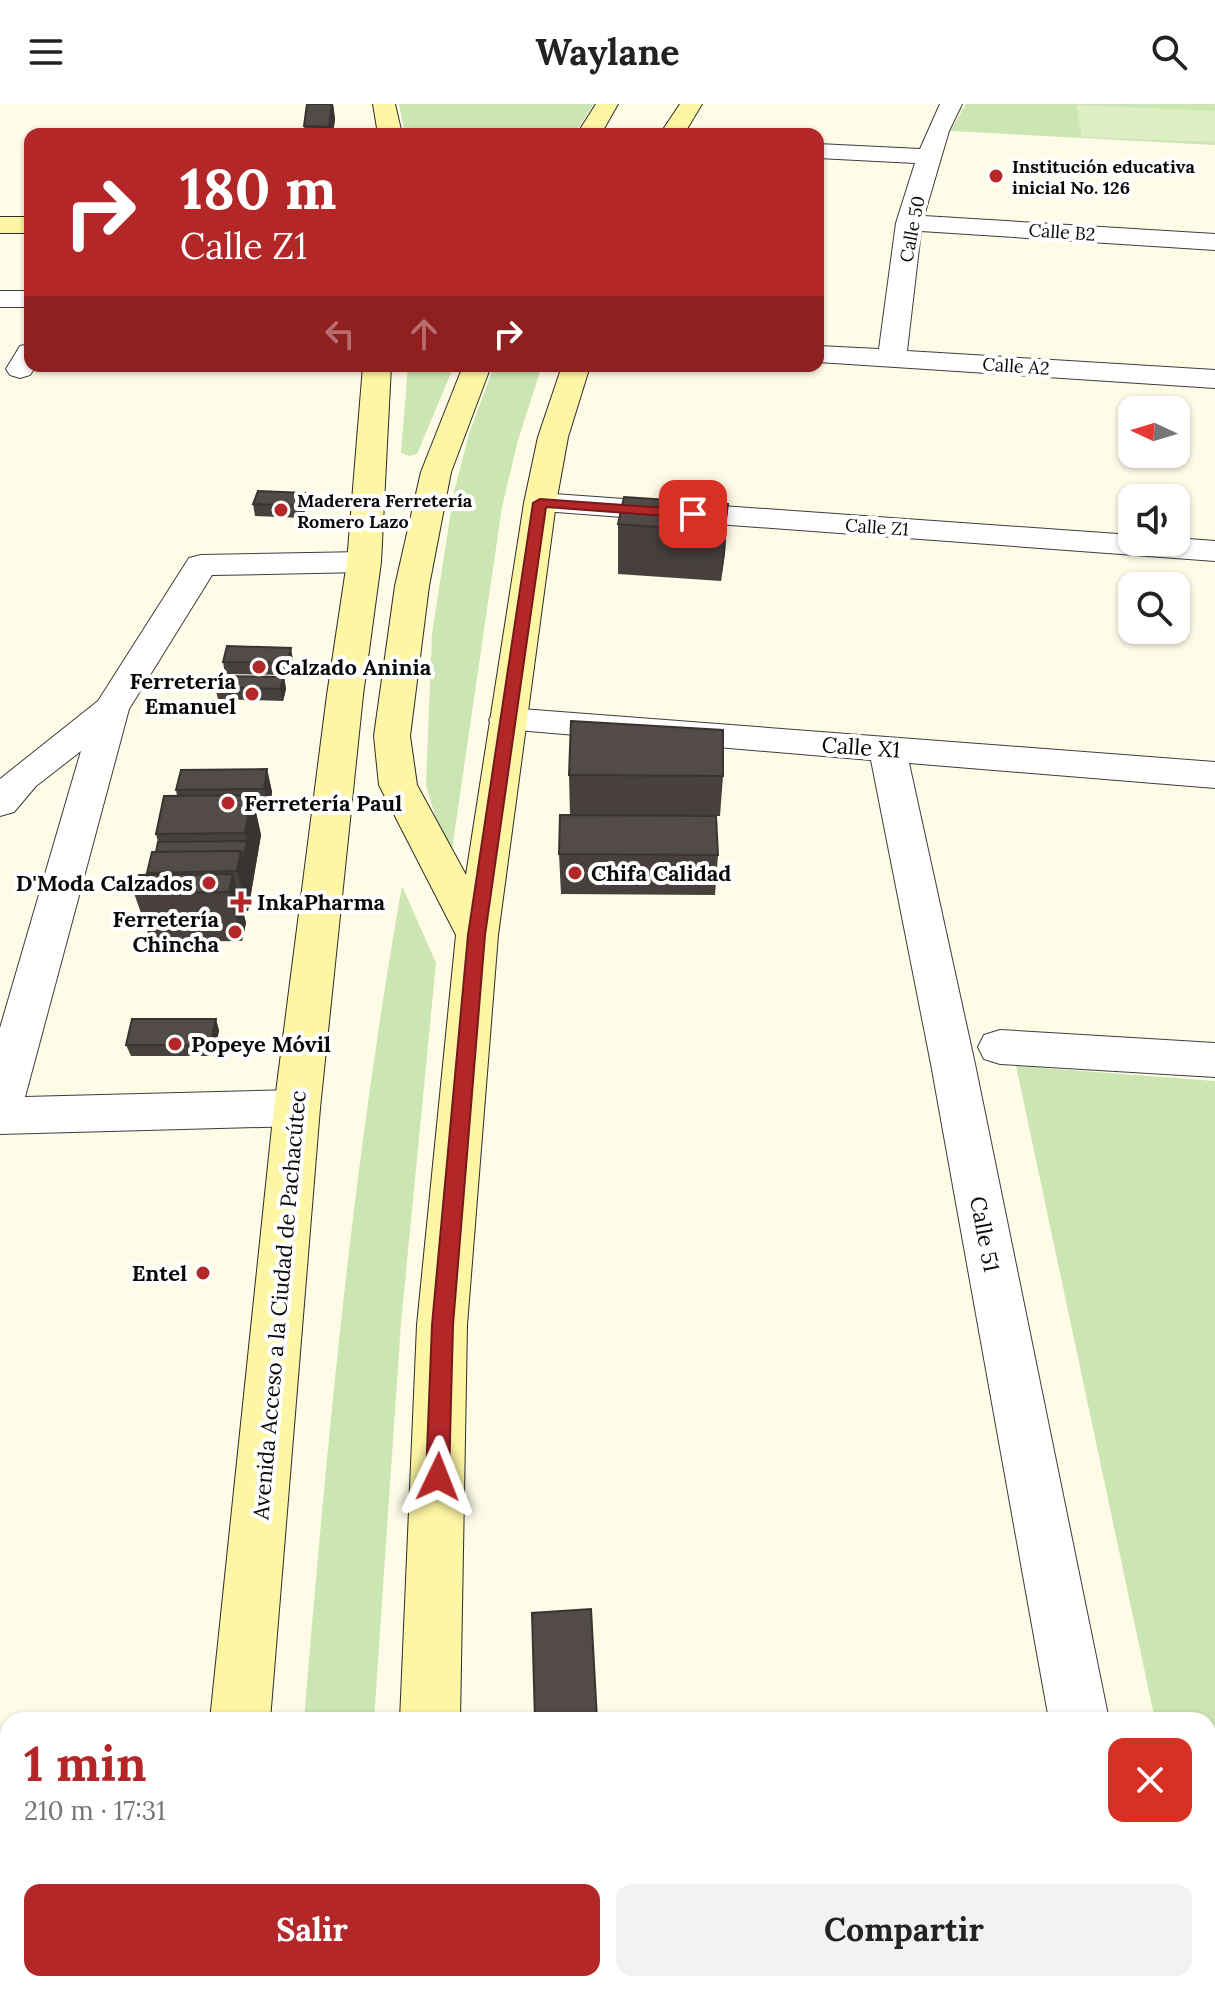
<!DOCTYPE html>
<html lang="es">
<head>
<meta charset="utf-8">
<style>
  :root { --surface:#fff; --page:#f2f2f2; --text:#222; --muted:#767676; --accent:#b42729 }
  body { margin:0; font-family:Lora,serif; background:var(--page); color:var(--text); height:100vh; display:flex; flex-direction:column; font-size:30px; white-space:nowrap }
  * { box-sizing:border-box; margin:0 }
  p { font-size:26px; color:var(--muted) }
  .icon { flex:none; width:44px; height:44px; fill:none; stroke:currentColor; stroke-width:2; stroke-linecap:round; stroke-linejoin:round }
  .map { position:relative; flex:1; overflow:hidden }
  .panel { position:absolute; left:0px; top:1608px; width:1216px; height:280px; display:flex; flex-direction:column; background:var(--surface); border-radius:24px 24px 0 0; box-shadow:0 2px 6px #0004 }
  .panel>* { flex:none }
  .banner { position:absolute; left:24px; top:24px; width:800px; height:244px; border-radius:16px; box-shadow:0 2px 6px #0004; background:#b42729; color:#fff; overflow:hidden }
  .needle { width:52px; rotate:274deg }
  .buttons { position:absolute; left:1118px; top:292px; display:grid; gap:16px }
  .buttons a { display:grid; place-items:center; width:72px; height:72px; border-radius:16px; background:var(--surface); box-shadow:0 2px 6px #0004; font-size:40px }
  .pin { position:absolute; display:grid; place-items:center; width:68px; height:68px; color:#fff; margin:-34px; border-radius:16px; box-shadow:0 4px 12px #0006 }
  .me { position:absolute; width:88px; margin:-44px; rotate:2deg; stroke-linejoin:round; filter:drop-shadow(0 0 6px #0008) }
  .turn { display:flex; align-items:center; gap:28px; height:168px; padding:0 24px; font-size:36px }
  .turn .icon { width:104px; height:104px; stroke-width:2.5 }
  .turn b { display:block; font-size:56px; line-height:68px }
  .lanes { display:flex; align-items:center; height:76px; padding:0 24px; background:#0003; justify-content:center; gap:40px; direction:ltr }
  .lanes .off { opacity:.35 }
  .round { display:grid; place-items:center; flex:none; width:84px; height:84px; border-radius:16px; background:var(--page) }
  .summary { display:flex; align-items:center; justify-content:space-between; height:136px; padding:0 24px }
  h1 { font-size:48px; font-weight:800; line-height:60px; color:var(--accent) }
  .action { display:flex; gap:16px; margin-top:auto; padding:16px 24px }
  .action a { flex:1; height:92px; border-radius:16px; background:var(--accent); color:#fff; font-size:32px; font-weight:800; line-height:92px; text-align:center }
  .action a+a { background:var(--page); color:var(--text) }
  header { display:flex; justify-content:space-between; align-items:center; height:104px; padding:0 24px; background:var(--surface); font-size:36px; font-weight:800 }
  .map>svg:first-child { display:block }
  .green { fill:#cce6b3 }
  .pitch { fill:#deeec5 }
  .lines { fill:none; stroke-linecap:round; stroke-linejoin:round }
  .street-casing { stroke:#3d3d3d; stroke-width:2 }
  .secondary-casing { stroke:#2c2c2c; stroke-width:2 }
  .street { fill:#fff; fill-rule:evenodd }
  .secondary { fill:#fdf6a4; fill-rule:evenodd }
  .wall { fill:#47403d }
  .shaded-wall { fill:#393432 }
  .building { fill:#524b47; stroke:#393432; stroke-width:2 }
  .route { fill:#b42729; stroke:#75191b; stroke-width:2 }
  .poi-dot { fill:#b42729; stroke:#fff; stroke-width:3 }
  .labels { text-anchor:middle; dominant-baseline:central; stroke-width:8; stroke-linejoin:round; paint-order:stroke }
  .far-poi-label { font-size:18px; font-weight:bold; fill:#0a0a0a; stroke:#fff; text-anchor:start }
  .far-street-label { font-size:18px; fill:#0a0a0a; stroke:#fff }
  .poi-label { font-size:22px; font-weight:bold; fill:#0a0a0a; stroke:#fff; text-anchor:start }
  .street-label { font-size:22px; fill:#0a0a0a; stroke:#fff }
</style>
</head>
<body>
<header><svg class="icon" aria-label="menu" viewBox="0 0 24 24"><path d="M4 6h16M4 12h16M4 18h16"/></svg>Waylane<svg class="icon" aria-label="search" viewBox="0 0 24 24"><circle cx="10" cy="10" r="6"/><path d="M15 15l6 6"/></svg></header>
<div class="map">
<svg width="1215" height="1888" viewBox="0 0 1215 1888">
  <rect width="100%" height="100%" fill="#fefbe7"/>
  <g class="green">
    <path d="M399,0H594L574,30H405Z"/>
    <path d="M966,0H1215V41L950,27Z"/>
    <path d="M408,262H454L417,350L409,352L401,349Z"/>
    <path d="M494,262H542L518,336L502,403L452,745H445L426,681L432,530L454,388L469,330Z"/>
    <path d="M402,782L436,859L401,1219L374,1616H304C327,1337 353,1058 402,782Z"/>
    <path d="M1016,962L1215,977V1655H1208V1616H1155Z"/>
  </g>
  <path class="pitch" d="M1076,1L1215,7V38L1082,33Z"/>
  <g class="lines">
    <g class="street-casing">
      <g id="street">
        <path d="M940,0H962L949,27L924,112L1215,130V146L921,127L907,247L1215,266V284L818,258V242L879,245L896,119L915,59L818,54V40L920,45Z"/>
        <rect x="0" y="187" width="30" height="16"/>
        <path d="M30,240V262H36L30,271L20,274L10,271L6,265L20,242Z"/>
        <path d="M540,389L1132,431V438H1176V434L1215,437V457L529,406L524,399L529,392Z"/>
        <path d="M364,448L376,451L381,458L376,465L364,468L212,471L129,605L25,993L297,986L313,991L320,1004L313,1017L297,1022L0,1030V924L81,647L36,682L14,708L0,712V675L98,597L189,454L201,451Z"/>
        <path d="M507,604L1215,658V684L909,659L975,960L1109,1616H1049L931,960L871,656L494,624L489,616L494,608Z"/>
        <path d="M1000,926L1215,939V973L1000,960L984,955L978,943L984,931Z"/>
        <rect x="1208" y="1645" width="7" height="60"/>
        <path d="M8,1825V1880H31L11,1888H0V1826Z"/>
        <path d="M1102,1880H1168L1170,1888H1104Z"/>
      </g>
    </g>
    <g class="secondary-casing">
      <g id="secondary">
        <path d="M373,0H395L402,30H378Z"/>
        <path d="M596,0H618L601,30H577Z"/>
        <path d="M680,0H702L684,30H660Z"/>
        <rect x="0" y="113" width="30" height="16"/>
        <path d="M363,262H391L381,458L363,591L320,1004L270,1616H210L274,1004L327,591L347,458Z"/>
        <path d="M463,262H491L451,368L429,482L410,632L417,681L466,771L524,399L538,333L562,262H590L568,333L556,399L498,831L467,1221L460,1616H400L417,1221L456,831L379,681L374,632L395,482L421,368Z"/>
        <path d="M183,1880H249L248,1888H182Z"/>
        <path d="M389,1880H455L454,1888H388Z"/>
      </g>
    </g>
    <use href="#street" class="street"/>
    <use href="#secondary" class="secondary"/>
  </g>
  <g class="wall">
    <path d="M332,0H333L335,15L333,30L305,28L304,22Z"/>
    <path d="M253,400L307,401L302,414L255,412Z"/>
    <path d="M728,400L725,449L721,477L618,470V420Z"/>
    <path d="M293,556L289,571L225,570L223,558Z"/>
    <path d="M284,573L286,585L283,597L218,595L215,583Z"/>
    <path d="M267,665L272,688L269,708H256L261,731L248,807H243L246,819L242,837L151,838L134,789L147,771V769L156,748L158,738L156,730L177,692L176,686Z"/>
    <path d="M569,671L723,672L720,712H716L718,751L715,791L561,790L559,750L570,711Z"/>
    <path d="M219,926L214,952H131L126,941Z"/>
    <path d="M797,1884L794,1888H556Z"/>
  </g>
  <g class="shaded-wall">
    <path d="M332,0H333L335,15L333,30H330L329,23Z"/>
    <path d="M305,389L307,401L302,414L300,402Z"/>
    <path d="M728,400L725,449L721,477L724,428Z"/>
    <path d="M291,544L293,556L289,571L287,559Z"/>
    <path d="M284,573L286,585L283,597L280,585Z"/>
    <path d="M267,665L272,688L269,708L264,685Z"/>
    <path d="M252,691L261,731L248,807L237,767L241,747L247,737L245,729Z"/>
    <path d="M233,770L246,819L242,837L229,788Z"/>
    <path d="M216,915L219,926L214,952L210,941Z"/>
  </g>
  <g class="building">
    <path d="M307,0H332L329,23L304,22Z"/>
    <path d="M300,28H333L332,30H299Z"/>
    <path d="M258,387L305,389L300,402L253,400Z"/>
    <path d="M624,393L728,400L724,428L618,420Z"/>
    <path d="M227,542L291,544L287,559L223,558Z"/>
    <path d="M219,572L284,573L280,585L215,583Z"/>
    <path d="M571,617L723,626V672L569,671Z"/>
    <path d="M267,665L264,685L176,686L181,666Z"/>
    <path d="M252,691L245,729L156,730L164,692Z"/>
    <path d="M560,711L716,712L718,751L559,750Z"/>
    <path d="M247,737L243,755L241,747L156,748L158,738Z"/>
    <path d="M241,747L237,767L147,769L152,748Z"/>
    <path d="M233,770L229,788L134,789L139,771Z"/>
    <path d="M132,915H216L210,941H126Z"/>
    <path d="M591,1505L597,1616H535L532,1509Z"/>
    <path d="M556,1880H796L797,1884L657,1888H556Z"/>
  </g>
  <path class="route" d="M540,395L693,406L700,410L693,414L546,403L485,831L453,1221L449,1373L445,1380L438,1383L430,1380L426,1373L432,1221L468,831L533,399Z"/>
  <g class="poi-dot">
    <circle cx="996" cy="72" r="8"/>
    <circle cx="281" cy="406" r="8"/>
    <circle cx="259" cy="563" r="8"/>
    <circle cx="252" cy="590" r="8"/>
    <circle cx="228" cy="699" r="8"/>
    <circle cx="575" cy="769" r="8"/>
    <circle cx="209" cy="779" r="8"/>
    <path d="M237 786h8v8h8v8h-8v8h-8v-8h-8v-8h8z"/>
    <circle cx="235" cy="828" r="8"/>
    <circle cx="175" cy="940" r="8"/>
    <circle cx="203" cy="1169" r="8"/>
  </g>
  <g class="labels">
    <g class="far-poi-label">
      <text x="1012" y="62">Institución educativa<tspan x="1012" dy="21">inicial No. 126</tspan></text>
      <text x="297" y="396">Maderera Ferretería<tspan x="297" dy="21">Romero Lazo</tspan></text>
    </g>
    <g class="far-street-label">
      <text transform="translate(912 125) rotate(-79)">Calle 50</text>
      <text transform="translate(1062 128) rotate(4)">Calle B2</text>
      <text transform="translate(1016 262) rotate(4)">Calle A2</text>
      <text transform="translate(877 423) rotate(4)">Calle Z1</text>
    </g>
    <g class="poi-label">
      <text x="275" y="563">Calzado Aninia</text>
      <text x="236" y="577" text-anchor="end">Ferretería<tspan x="236" dy="25">Emanuel</tspan></text>
      <text x="244" y="699">Ferretería Paul</text>
      <text x="591" y="769">Chifa Calidad</text>
      <text x="193" y="779" text-anchor="end">D'Moda Calzados</text>
      <text x="257" y="798">InkaPharma</text>
      <text x="219" y="815" text-anchor="end">Ferretería<tspan x="219" dy="25">Chincha</tspan></text>
      <text x="191" y="940">Popeye Móvil</text>
      <text x="187" y="1169" text-anchor="end">Entel</text>
    </g>
    <g class="street-label">
      <text transform="translate(861 643) rotate(4)">Calle X1</text>
      <text transform="translate(985 1130) rotate(79)">Calle 51</text>
      <text transform="translate(279 1201) rotate(-85)">Avenida Acceso a la Ciudad de Pachacútec</text>
    </g>
  </g>
</svg>
<div class="buttons">
<a><svg class="needle" viewBox="-14 -14 28 28"><path d="M0-13l5 13h-10z" fill="#e53935"/><path d="M0 13l5-13h-10z" fill="#767676"/></svg></a>
<a><svg class="icon" aria-label="sound" viewBox="0 0 24 24"><path d="M4 9h4l5-4v14l-5-4H4zM17 9q2 3 0 6"/></svg></a>
<a><svg class="icon" aria-label="search" viewBox="0 0 24 24"><circle cx="10" cy="10" r="6"/><path d="M15 15l6 6"/></svg></a>
</div>
<div class="pin" style="left:693px;top:410px;background:#d93025"><svg class="icon" aria-label="arrive" viewBox="0 0 24 24"><path d="M6 21V4h12l-3 4 3 4H6"/></svg></div>
<svg class="me" style="left:438px;top:1373px" viewBox="-20 -20 40 40"><path d="M0-17L14 15 0 8-14 15z" fill="#b42729" stroke="#fff" stroke-width="4"/></svg>
<div class="banner">
<div class="turn"><svg class="icon" aria-label="right" viewBox="0 0 24 24"><path d="M7 20v-9h11M14 6l5 5-5 5"/></svg><div><b>180 m</b>Calle Z1</div></div>
<div class="lanes"><svg class="icon off" aria-label="left" viewBox="0 0 24 24"><path d="M17 20v-9H6M10 6l-5 5 5 5"/></svg><svg class="icon off" aria-label="ahead" viewBox="0 0 24 24"><path d="M12 20V5M6 11l6-6 6 6"/></svg><svg class="icon" aria-label="right" viewBox="0 0 24 24"><path d="M7 20v-9h11M14 6l5 5-5 5"/></svg></div>
</div>
<section class="panel">
<div class="summary"><div><h1>1 min</h1><p>210 m · 17:31</p></div><a class="round" style="background:#d93025;color:#fff"><svg class="icon" aria-label="close" viewBox="0 0 24 24"><path d="M6 6l12 12M18 6L6 18"/></svg></a></div>
<div class="action"><a>Salir</a><a>Compartir</a></div>
</section>
</div>
</body>
</html>
